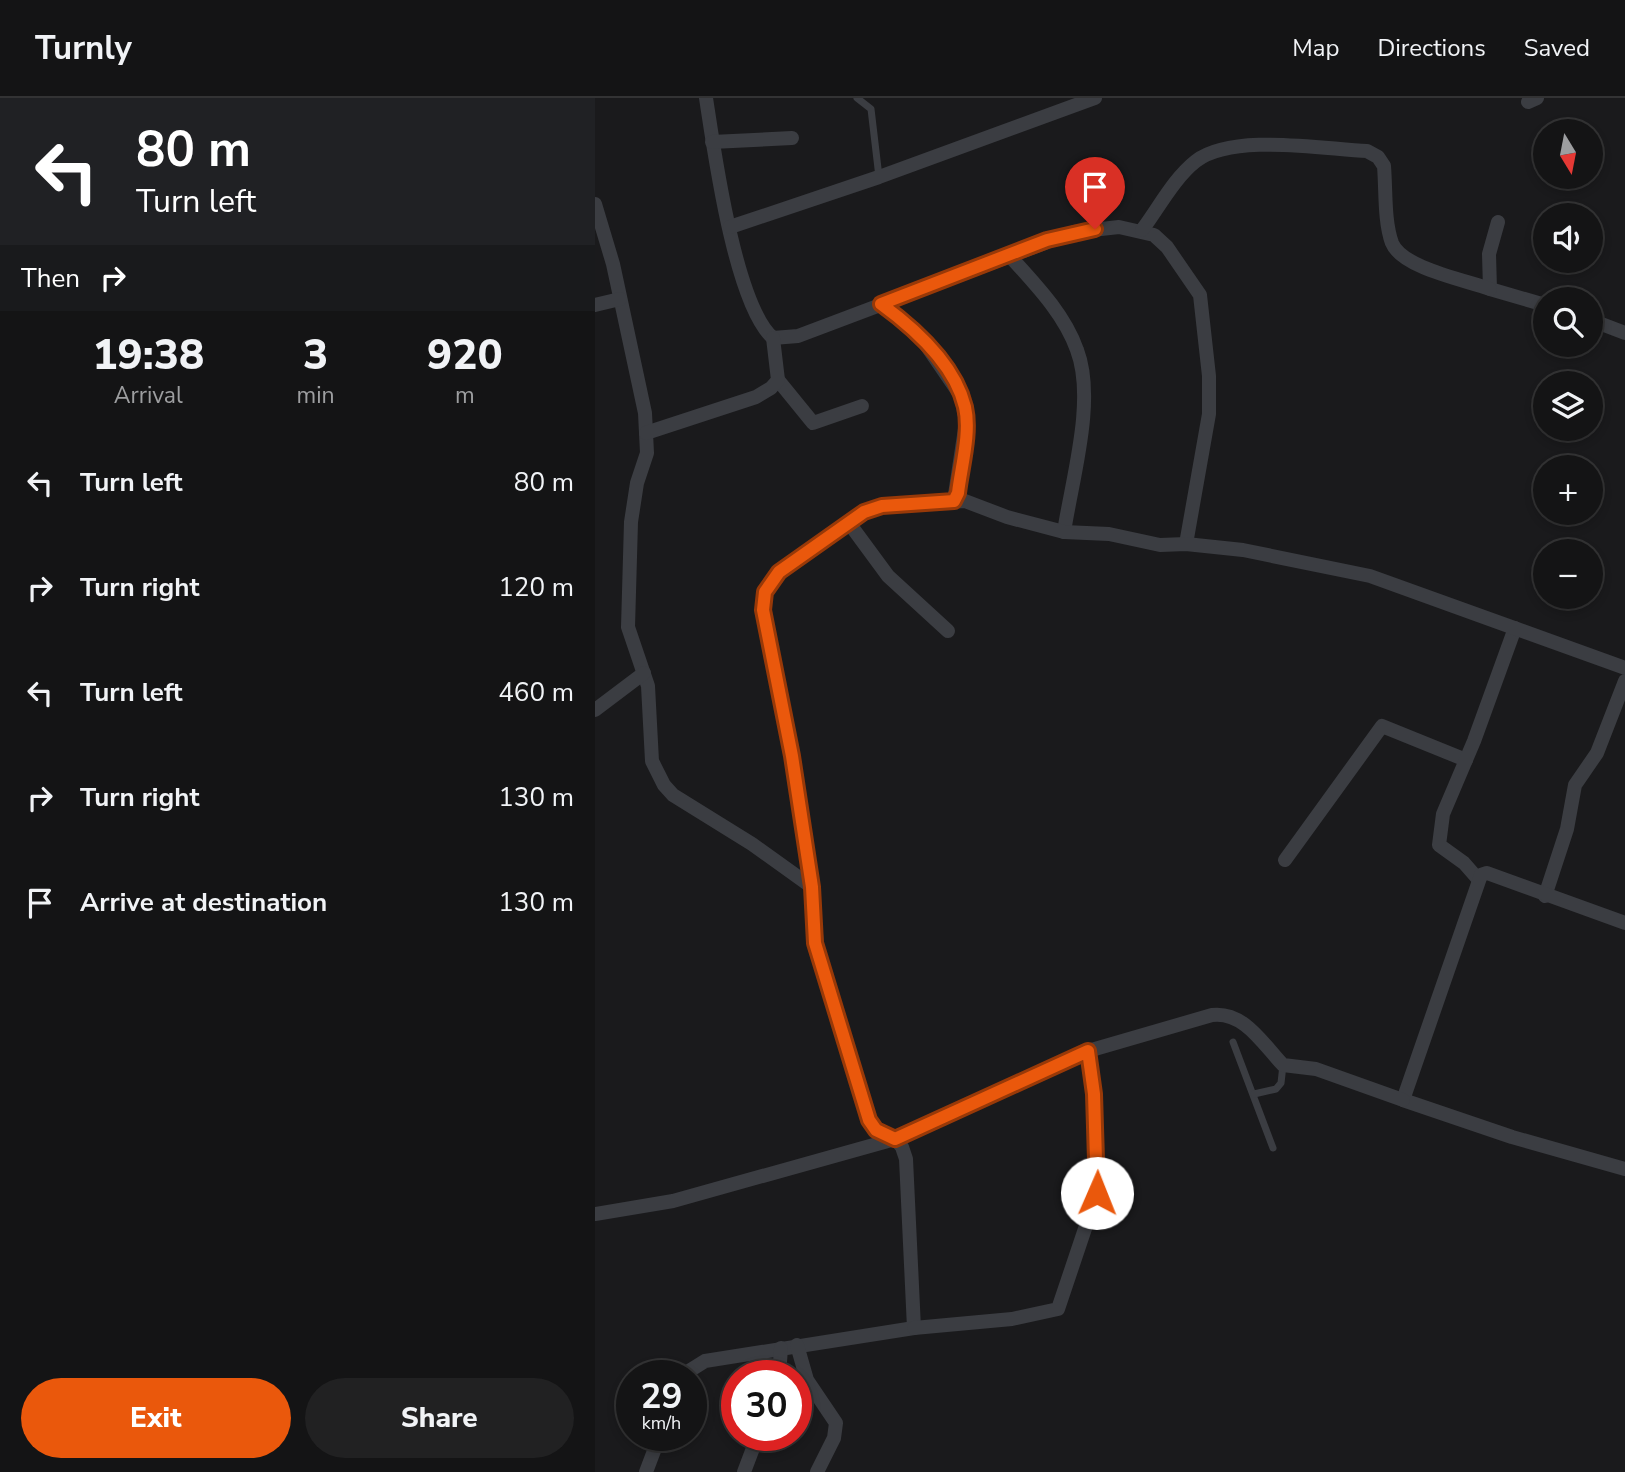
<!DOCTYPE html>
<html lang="en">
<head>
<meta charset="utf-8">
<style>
  :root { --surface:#141415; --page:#212122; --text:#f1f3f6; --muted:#9d9ea0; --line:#333334; --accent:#ea580c }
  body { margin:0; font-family:"Nunito Sans",sans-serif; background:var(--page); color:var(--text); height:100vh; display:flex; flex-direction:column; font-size:26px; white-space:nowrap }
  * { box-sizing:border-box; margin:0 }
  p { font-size:23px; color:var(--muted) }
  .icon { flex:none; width:38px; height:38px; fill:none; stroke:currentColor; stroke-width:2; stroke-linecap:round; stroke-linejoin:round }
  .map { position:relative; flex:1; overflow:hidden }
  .details { display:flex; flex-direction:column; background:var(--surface); width:595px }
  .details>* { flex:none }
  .hud { background:#202124; color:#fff; overflow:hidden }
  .needle { width:46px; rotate:170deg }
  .buttons { position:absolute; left:938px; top:21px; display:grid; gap:14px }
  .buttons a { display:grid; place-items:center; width:70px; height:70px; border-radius:50%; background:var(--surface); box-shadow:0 4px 10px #0003,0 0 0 2px var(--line); font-size:35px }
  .speed { position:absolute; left:21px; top:1262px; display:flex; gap:14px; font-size:35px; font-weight:700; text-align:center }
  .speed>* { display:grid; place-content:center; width:91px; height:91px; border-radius:50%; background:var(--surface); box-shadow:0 4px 10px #0003,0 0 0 2px var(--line); line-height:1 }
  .speed small { font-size:18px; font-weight:400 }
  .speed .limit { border:10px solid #d22; background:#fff; color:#111 }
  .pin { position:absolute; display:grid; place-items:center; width:60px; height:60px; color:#fff; margin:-72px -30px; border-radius:50% 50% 50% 0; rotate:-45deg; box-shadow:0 0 7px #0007 }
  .pin .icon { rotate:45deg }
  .me { position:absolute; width:77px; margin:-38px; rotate:1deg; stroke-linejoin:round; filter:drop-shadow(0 0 5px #0008) }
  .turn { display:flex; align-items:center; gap:24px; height:147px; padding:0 21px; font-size:32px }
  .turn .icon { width:91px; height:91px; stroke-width:2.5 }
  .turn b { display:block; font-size:49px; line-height:60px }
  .then { display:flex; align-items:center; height:66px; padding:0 21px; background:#0003; gap:14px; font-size:26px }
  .eta { display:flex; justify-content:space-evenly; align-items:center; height:119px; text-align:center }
  .eta b { font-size:42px; font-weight:800; line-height:49px }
  .button { display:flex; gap:14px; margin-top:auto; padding:14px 21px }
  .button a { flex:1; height:80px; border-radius:42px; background:var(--accent); color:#fff; font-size:28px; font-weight:800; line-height:80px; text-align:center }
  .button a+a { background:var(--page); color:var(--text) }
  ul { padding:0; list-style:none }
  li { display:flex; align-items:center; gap:21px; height:105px; padding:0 21px }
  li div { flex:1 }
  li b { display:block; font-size:26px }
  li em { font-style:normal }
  header { display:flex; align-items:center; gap:42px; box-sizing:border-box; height:98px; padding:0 35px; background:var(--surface); border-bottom:2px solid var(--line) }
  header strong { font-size:33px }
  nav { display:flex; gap:38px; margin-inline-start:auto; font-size:24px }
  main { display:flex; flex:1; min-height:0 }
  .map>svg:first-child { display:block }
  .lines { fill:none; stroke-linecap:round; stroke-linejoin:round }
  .lane { stroke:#3b3d42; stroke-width:7 }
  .street { stroke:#3b3d42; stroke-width:14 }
  .route-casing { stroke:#983908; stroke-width:18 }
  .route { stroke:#ea580c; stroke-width:12 }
</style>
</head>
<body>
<header>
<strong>Turnly</strong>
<nav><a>Map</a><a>Directions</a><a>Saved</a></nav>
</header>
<main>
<section class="details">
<div class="hud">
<div class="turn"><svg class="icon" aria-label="left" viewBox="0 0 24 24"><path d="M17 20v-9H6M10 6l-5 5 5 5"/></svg><div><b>80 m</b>Turn left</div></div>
<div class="then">Then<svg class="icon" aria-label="right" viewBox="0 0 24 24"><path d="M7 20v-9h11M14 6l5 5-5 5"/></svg></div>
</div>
<div class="eta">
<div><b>19:38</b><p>Arrival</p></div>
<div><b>3</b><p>min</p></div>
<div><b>920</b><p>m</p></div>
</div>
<ul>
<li><svg class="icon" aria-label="left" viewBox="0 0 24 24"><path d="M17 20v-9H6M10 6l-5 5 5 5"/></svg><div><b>Turn left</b></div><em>80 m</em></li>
<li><svg class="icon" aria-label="right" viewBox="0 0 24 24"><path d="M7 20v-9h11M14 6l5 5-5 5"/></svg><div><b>Turn right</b></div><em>120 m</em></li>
<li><svg class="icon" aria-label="left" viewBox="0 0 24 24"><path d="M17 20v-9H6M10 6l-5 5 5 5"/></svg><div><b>Turn left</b></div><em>460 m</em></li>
<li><svg class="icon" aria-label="right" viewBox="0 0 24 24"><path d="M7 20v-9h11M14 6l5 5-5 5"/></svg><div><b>Turn right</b></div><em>130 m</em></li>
<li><svg class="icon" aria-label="arrive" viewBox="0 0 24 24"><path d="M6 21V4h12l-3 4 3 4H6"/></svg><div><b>Arrive at destination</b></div><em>130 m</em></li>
</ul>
<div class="button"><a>Exit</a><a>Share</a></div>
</section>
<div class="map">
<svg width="1030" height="1374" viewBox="0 0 1030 1374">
  <rect width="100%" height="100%" fill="#1a1a1c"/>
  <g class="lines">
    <g class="lane">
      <path d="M262,0L276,11L284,79"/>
      <path d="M638,944L678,1050"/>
      <path d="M659,996L681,991L686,985L688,967"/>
    </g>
    <g class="street">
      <path d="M111,0C119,52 140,207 178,240L203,238L479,134L524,129L559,137L572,149L605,197L614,278V316L591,446"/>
      <path d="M933,4L942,0"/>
      <path d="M117,44L197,40"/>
      <path d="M0,106L18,166L50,315L52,355L42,385L36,424L33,529L53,588L57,663L69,687L78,697L157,746L217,789L223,859L238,900L269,1010L281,1032L300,1041L307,1049L311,1061L319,1230L110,1263L86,1278"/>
      <path d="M903,124L894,156L895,191L950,207"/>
      <path d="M135,129L284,79L500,0"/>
      <path d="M547,132C563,111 579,80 601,63C638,35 727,51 772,53L783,59L789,68C791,92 789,123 797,145C807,170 870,182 895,191"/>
      <path d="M413,156C439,185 469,215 482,252C501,302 477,381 469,434"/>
      <path d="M286,206L327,241L366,298L371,324L359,403"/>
      <path d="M0,207L25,201"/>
      <path d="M996,222L1030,235"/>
      <path d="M183,282L218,325L267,308"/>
      <path d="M51,335L161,299L176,290L183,282L178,240"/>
      <path d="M254,425L293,478L353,533"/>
      <path d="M0,612L49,575"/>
      <path d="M690,762L787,628L871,662"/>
      <path d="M883,781L869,765L844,747L848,716L879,643L920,530"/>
      <path d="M217,789L197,658L168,512L170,494L184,474L269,414L287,408L370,403L412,419L469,434L514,436L565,447L591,446L648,452L775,478L1030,570"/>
      <path d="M950,798L972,731L980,687L1002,655L1030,583"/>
      <path d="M1030,825L892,775L886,777L808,1002L917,1039L1030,1071"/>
      <path d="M0,1116L78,1103L300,1041L493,953L617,917C649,913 668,946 688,967L721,971L808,1002"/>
      <path d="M319,1230L417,1221L463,1211L502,1095L499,997L493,953"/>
      <path d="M202,1247L212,1282L241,1325L239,1340L222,1374"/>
      <path d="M184,1278L186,1250"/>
      <path d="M51,1374L65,1337"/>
      <path d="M149,1374L163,1337"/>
    </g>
  </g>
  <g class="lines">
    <g class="route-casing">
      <path id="route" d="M500,131L452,142L286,206C319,230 360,267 370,309C376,335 366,369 363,395L359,403L287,408L269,414L184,474L170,494L168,512L197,658L217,789L220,845L274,1022L281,1032L300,1041L493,953L499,996L502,1095"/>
    </g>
    <use href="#route" class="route"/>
  </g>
</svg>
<div class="buttons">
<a><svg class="needle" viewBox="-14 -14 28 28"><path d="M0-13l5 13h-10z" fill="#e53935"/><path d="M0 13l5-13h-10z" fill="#9d9ea0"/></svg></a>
<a><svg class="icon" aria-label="sound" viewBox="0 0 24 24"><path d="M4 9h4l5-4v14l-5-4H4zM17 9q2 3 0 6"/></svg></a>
<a><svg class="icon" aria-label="search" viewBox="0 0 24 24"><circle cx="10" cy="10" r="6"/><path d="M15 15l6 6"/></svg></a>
<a><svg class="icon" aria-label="layers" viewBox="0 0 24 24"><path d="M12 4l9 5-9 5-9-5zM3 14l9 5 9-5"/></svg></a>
<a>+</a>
<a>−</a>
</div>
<div class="speed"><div>29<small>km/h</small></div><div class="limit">30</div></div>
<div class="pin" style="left:500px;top:131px;background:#d93025"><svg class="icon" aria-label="arrive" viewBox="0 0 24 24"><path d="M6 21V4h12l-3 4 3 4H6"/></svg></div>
<svg class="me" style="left:502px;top:1095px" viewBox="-20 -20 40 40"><circle r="19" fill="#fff"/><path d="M0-13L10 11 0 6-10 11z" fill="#ea580c"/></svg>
</div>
</main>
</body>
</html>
